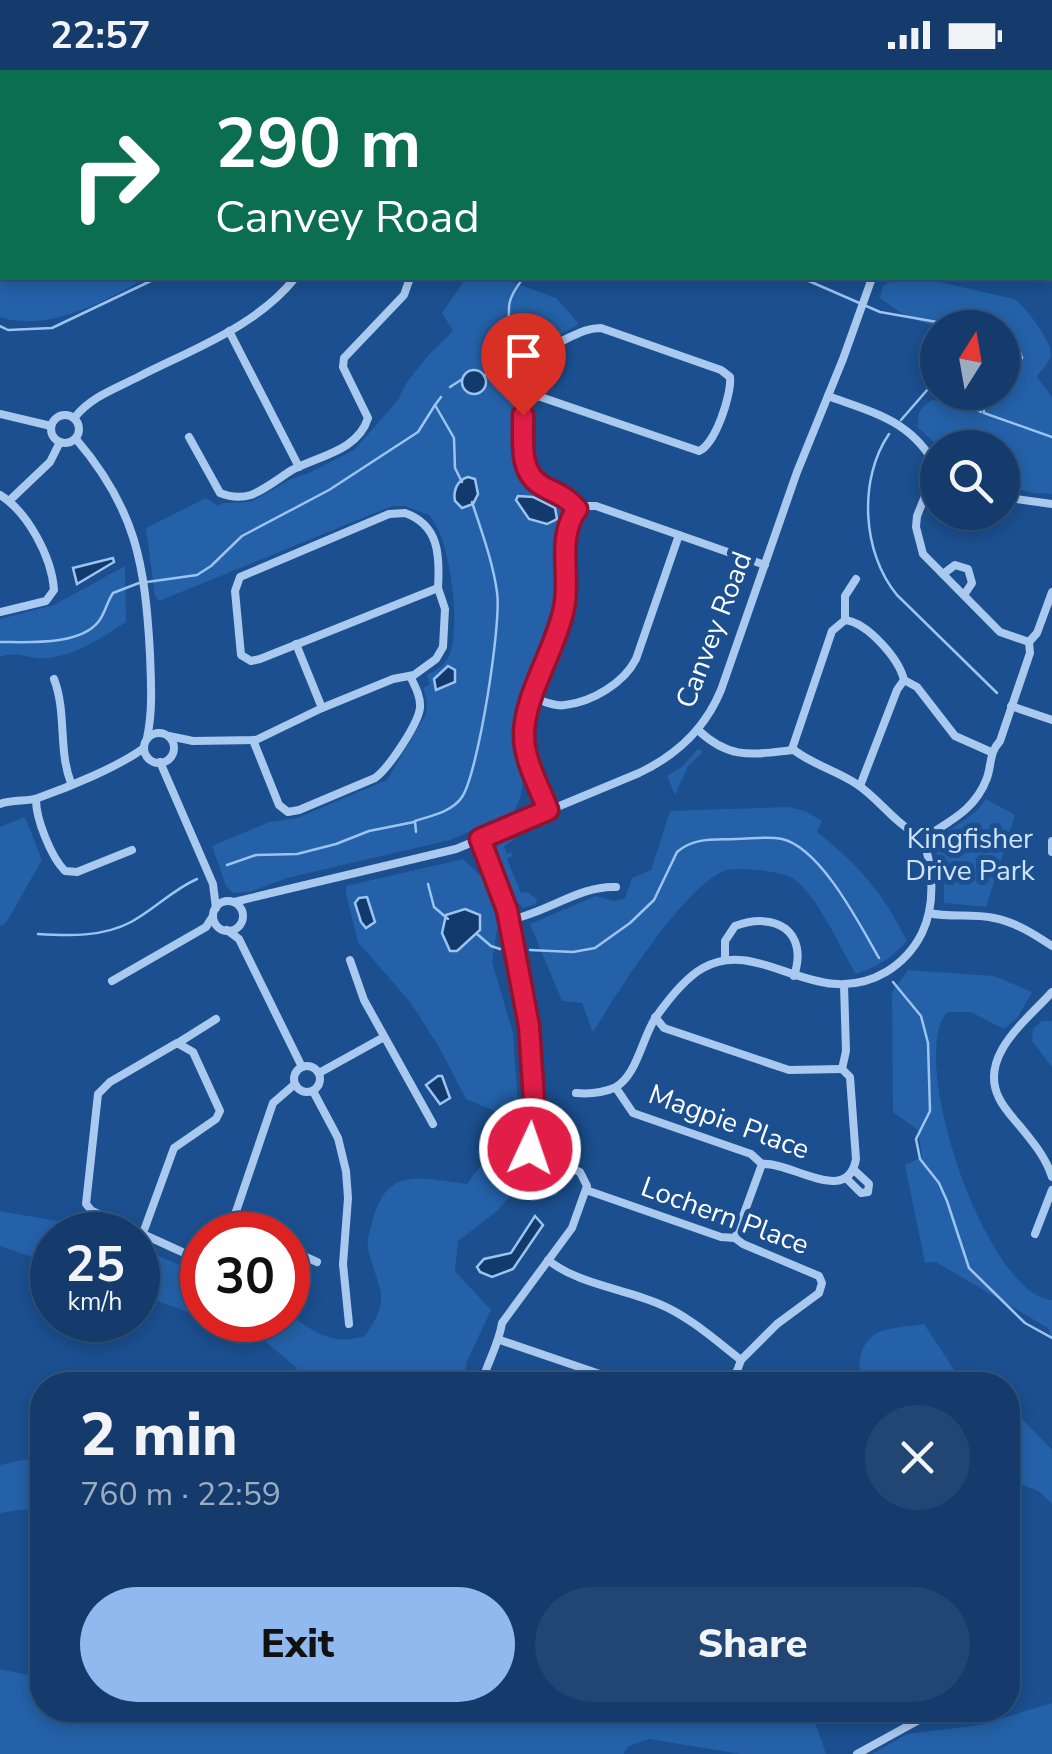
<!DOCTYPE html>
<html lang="en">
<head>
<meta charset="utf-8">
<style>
  :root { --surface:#143b6b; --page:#214673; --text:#f1f3f6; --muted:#9dadc1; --line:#33557e; --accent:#90b9f0 }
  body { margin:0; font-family:"Nunito Sans",sans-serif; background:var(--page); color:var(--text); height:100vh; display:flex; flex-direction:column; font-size:38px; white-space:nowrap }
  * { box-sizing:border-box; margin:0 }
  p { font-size:32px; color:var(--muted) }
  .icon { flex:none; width:55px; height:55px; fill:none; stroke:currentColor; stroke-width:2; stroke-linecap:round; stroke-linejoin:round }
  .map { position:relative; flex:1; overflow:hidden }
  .side { position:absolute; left:30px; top:1302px; width:990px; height:350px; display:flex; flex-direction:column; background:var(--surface); border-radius:40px; box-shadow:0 5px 15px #0003,0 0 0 2px var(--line) }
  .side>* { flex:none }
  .top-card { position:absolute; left:0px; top:0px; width:1052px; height:210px; box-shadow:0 5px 15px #0003,0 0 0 2px var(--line); background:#0b6e4f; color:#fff; overflow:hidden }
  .needle { width:65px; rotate:11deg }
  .controls { position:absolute; left:920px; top:240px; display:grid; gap:20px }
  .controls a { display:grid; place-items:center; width:100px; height:100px; border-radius:50%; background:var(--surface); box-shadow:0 5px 15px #0003,0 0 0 2px var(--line); font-size:50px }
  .speed { position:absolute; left:30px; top:1142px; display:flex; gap:20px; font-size:50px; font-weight:700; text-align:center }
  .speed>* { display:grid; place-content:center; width:130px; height:130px; border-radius:50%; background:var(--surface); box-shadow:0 5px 15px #0003,0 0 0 2px var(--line); line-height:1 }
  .speed small { font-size:25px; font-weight:400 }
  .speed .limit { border:15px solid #d22; background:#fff; color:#111 }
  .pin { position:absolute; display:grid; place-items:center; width:85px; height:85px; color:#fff; margin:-102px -42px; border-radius:50% 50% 50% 0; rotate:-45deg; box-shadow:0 0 10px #0007 }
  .pin .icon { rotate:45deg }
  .me { position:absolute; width:110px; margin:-55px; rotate:3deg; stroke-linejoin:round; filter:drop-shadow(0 0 8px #0008) }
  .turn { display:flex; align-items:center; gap:35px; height:210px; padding:0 50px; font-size:45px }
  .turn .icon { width:130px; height:130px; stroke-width:2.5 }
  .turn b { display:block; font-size:70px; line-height:85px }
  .round { display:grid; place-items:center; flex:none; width:105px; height:105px; border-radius:52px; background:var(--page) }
  .overview { display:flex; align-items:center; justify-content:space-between; height:170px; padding:0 50px }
  h1 { font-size:60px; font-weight:800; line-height:75px }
  .action { display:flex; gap:20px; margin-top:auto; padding:20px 50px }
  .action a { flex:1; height:115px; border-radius:60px; background:var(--accent); color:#111; font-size:40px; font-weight:800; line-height:115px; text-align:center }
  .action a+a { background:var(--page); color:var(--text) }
  .status { display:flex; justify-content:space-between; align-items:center; height:70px; padding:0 50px; background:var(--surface); direction:ltr }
  .status svg { height:28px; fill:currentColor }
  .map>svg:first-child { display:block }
  .green { fill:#2461a8 }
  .water { fill:#123a6d; stroke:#9cc4f0; stroke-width:2.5 }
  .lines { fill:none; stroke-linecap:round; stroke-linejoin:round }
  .stream { stroke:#9cc4f0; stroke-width:2.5 }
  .minor { stroke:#a9c9ee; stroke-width:8 }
  .route-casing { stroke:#92132f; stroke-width:25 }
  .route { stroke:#e11d48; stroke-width:18 }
  .labels { text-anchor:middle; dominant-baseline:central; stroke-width:10; stroke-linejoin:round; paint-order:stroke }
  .street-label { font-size:28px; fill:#fff; stroke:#1b4f8f }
  .park-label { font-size:28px; fill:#cfe3fa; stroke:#1b4f8f }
</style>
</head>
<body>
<div class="status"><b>22:57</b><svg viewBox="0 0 49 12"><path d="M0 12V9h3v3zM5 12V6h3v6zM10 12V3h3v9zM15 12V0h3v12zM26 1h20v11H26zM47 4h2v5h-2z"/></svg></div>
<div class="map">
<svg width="1052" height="1684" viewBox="0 0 1052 1684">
  <rect width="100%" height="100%" fill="#1b4f8f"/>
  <g class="green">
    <path d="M0,0L96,2H2V208H146C105,231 48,263 0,247Z"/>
    <path d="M466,208H500L556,228L579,254L533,280C521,307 503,389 524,413C532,423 549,426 559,432C566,446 558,461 557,476C556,497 560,518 555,538C547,576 530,611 519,647C508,685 536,707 513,743L450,770L287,808L250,822L233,823L226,816L212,776L269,752L297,748L387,710L426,644L427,631L423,618L430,614L427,605C437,600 446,594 450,584C461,556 450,466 429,445L405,436H392L159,531L155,526L146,458L206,428L218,436L222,433L251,432L291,409L309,403L354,380L398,330L407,312L428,286L453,261L442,243Z"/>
    <path d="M922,208L1014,229C1025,236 1052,271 1051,285C1049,293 1041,300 1037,307L1052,327V424L1033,423L1003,415L1002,378L939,377L914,354L919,356C916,343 921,337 932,330C948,333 961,338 972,323L1002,322V258C951,258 922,262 880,228L883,216L894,210Z"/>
    <path d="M125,496L126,552C103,567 75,586 47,588C29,590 18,580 0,587V549L54,535Z"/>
    <path d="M698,679L703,682L688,696L675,725L667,706L682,697Z"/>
    <path d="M986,729L1015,745L986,837L944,833V804L934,776C947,755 972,752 986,729Z"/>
    <path d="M788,737L805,741L822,751L817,762C859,795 883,823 907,871C892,888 877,897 856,904C840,878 818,825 792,808C781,801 736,796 724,801C682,819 618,922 593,962L582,933L562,931L530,854L596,826L614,831L625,828L632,808L651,800L670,741Z"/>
    <path d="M25,747L42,790L6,853L0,856V757Z"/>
    <path d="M516,768L504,776L507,784L511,782L512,786L507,789L521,823L527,822L537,829L536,834L523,838L512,826L495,780L499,771Z"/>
    <path d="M463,789L487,812L496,833L499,846L492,892L513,963L518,1034L497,1042L466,1029L439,977L410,932L358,872L346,824V816Z"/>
    <path d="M908,900L994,906L1032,922L1018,947L1004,959L971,942H947C906,990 988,1227 1052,1230V1270L1048,1258L936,1192L925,1193L905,1095L922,1087L918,1060L893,1042L892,922Z"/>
    <path d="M1042,951H1052V997L1032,971L1033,959Z"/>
    <path d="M496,1075L529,1101L559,1113L557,1125L541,1128L516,1119L497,1141L458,1171L455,1201L491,1240L467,1291L463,1315H285L297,1298L260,1267L211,1250H288V1244C316,1262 330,1276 365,1266C393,1225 378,1221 368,1179C366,1170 371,1159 373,1149C388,1095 422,1109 467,1114Z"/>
    <path d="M0,1141L86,1156L109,1165H52V1194L0,1176Z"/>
    <path d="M138,1177L202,1205V1247L138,1224Z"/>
    <path d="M924,1254L964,1315H865C854,1297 860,1268 882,1261C895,1257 910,1256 924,1254Z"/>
    <path d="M1008,1343L1022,1349L1052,1380V1434L1037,1420L1008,1410Z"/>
    <path d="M42,1386V1437L0,1443V1395Z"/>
    <path d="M0,1599L42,1608V1640H811L826,1684H741L649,1669L627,1677L624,1684H0Z"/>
    <path d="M1052,1633V1684H872L907,1664L980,1655Z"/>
  </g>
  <g class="water">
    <circle cx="474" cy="312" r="12"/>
    <path d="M468,407L475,409L478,424L473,434L462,438L455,431C453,421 457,410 468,407Z"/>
    <path d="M518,426L533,427L555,438L557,449L547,454L529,449L516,430Z"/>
    <path d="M113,488L114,492L77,514L73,498Z"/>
    <path d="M448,596L455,600V612L436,620L434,609Z"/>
    <path d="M367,827L375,852L366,858L361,852L355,833L359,828Z"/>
    <path d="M465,839L480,845V860L457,881H450L442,863L446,845Z"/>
    <path d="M438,1006H442L450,1028L440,1034L426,1015Z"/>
    <path d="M535,1146L543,1155L513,1199L492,1207L480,1202L477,1197L484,1189L511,1183Z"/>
  </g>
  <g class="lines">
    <g class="stream">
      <path d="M214,0L217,2"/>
      <path d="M802,208L880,242L971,258"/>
      <path d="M0,256L8,260L52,258L157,208"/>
      <path d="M1002,270L1019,279L1022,288L1002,304"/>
      <path d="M484,306C511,289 508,266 509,238C509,227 517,217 523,208"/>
      <path d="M450,317L461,310"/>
      <path d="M948,322L981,342"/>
      <path d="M981,322L984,343L1052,367"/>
      <path d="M441,327L435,335L454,368L455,398L462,412"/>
      <path d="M901,350L928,319L938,318"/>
      <path d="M889,364C858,409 862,483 897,525L997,623"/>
      <path d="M147,512L197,505L211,496L242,466L329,420L418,362L435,335"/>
      <path d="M0,572C28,572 80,576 99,551C105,543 107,532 113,523L139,513"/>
      <path d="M416,762L415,751C430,746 452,742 462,727C478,704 502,552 497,522C493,492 481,460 472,432"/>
      <path d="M227,795L256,785L297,784L336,774L369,761L414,752"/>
      <path d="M428,814L434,837L448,849"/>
      <path d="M38,864C69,866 103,867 131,852C155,839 172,820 197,809"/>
      <path d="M477,864L491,876L500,879"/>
      <path d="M530,880L573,882L595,878L630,853L654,830L677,782C694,767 714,770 736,769C751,769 768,766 782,769C821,778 860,855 879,888"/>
      <path d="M893,912L921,946L928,973L930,1041L916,1069L920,1089L939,1113L947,1131L969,1198L1025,1253L1052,1268"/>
    </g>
    <g class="minor">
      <path d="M114,0L118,2"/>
      <path d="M279,0L286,2"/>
      <path d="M334,0L336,2"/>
      <path d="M818,0L825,2"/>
      <path d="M242,2L247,0"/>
      <path d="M314,2L316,0"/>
      <path d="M387,2L388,0"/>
      <path d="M585,2L586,0"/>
      <path d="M933,2V0"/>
      <path d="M229,261L299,397"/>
      <path d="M526,322L699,381C715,375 732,324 730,307L721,300L601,258C589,258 581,262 570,267C536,283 534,292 525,328C521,351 516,396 537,413C551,424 564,424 577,439"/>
      <path d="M828,326C877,344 913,351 938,400"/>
      <path d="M0,344L51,356"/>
      <circle cx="65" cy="359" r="14"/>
      <path d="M75,347C92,326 115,319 140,306C193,279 257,256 295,208"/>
      <path d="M189,367L220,423C230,427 241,428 251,425C266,419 279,408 292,400C318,386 358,381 368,348L343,297L344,288L404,225L410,208"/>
      <path d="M76,369C136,439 145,494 150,584C151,613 153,640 147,668"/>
      <path d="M936,399L917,446L916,457L923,484L1000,562L1029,572"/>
      <path d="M0,425C28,442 52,488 54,520L46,531L0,542"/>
      <path d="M1002,427L1052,434"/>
      <path d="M9,431L50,392L60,372"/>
      <path d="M405,443C439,455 440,485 438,518L260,589L251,591L241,585L235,521L240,507L389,444Z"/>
      <path d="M943,504L955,495L968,499L972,513L964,525"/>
      <path d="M845,550C868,553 899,589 904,610L917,617L955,666L991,682"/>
      <path d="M845,550V526L856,509"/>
      <path d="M296,574L322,638"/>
      <path d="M54,609C67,643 58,680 71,713"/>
      <path d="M533,628C544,597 563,561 566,529C568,499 556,458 581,436H596L765,495"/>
      <path d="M1011,636L1052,650"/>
      <circle cx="159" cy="678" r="15"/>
      <path d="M169,666L193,671L256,670L322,638L393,609L414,605L436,589L443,577L445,539L438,518"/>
      <path d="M253,670L279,735L288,742L299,740L375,708C389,698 418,654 420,638C421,627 415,616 410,606"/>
      <path d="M792,679L832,561L845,550"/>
      <path d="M160,692L213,814L216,838"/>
      <path d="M860,716L897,620L904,610"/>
      <path d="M36,730C36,749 51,787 65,801L77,802L132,780"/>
      <path d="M0,734C13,729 27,732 38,728C69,717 118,697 144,678"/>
      <path d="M548,740C531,696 517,675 533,628C543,631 554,637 565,635C592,632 624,613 636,589L679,465"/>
      <path d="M924,768C951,750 975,740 987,708C992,693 989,683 1000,671L1030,583L1029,572L1037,563L1052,522"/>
      <path d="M479,769L505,833L528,948L535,1046L529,1074L538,1086L580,1102L587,1116L572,1158L502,1253C499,1274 487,1293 481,1315"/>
      <path d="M1052,771V782"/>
      <circle cx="228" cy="846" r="15"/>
      <path d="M234,832L456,779L639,703C677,685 705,659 721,620L797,402L843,289L872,208"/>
      <path d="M929,843C950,848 972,843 994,848C1015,852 1034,864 1052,876"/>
      <path d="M509,850C545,844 580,815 616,817"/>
      <path d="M227,860L239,869L302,997"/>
      <path d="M725,889V871L735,856C775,841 809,861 794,906"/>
      <path d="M350,890L364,930L433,1054"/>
      <path d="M112,911L206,857L213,846"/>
      <path d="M1052,922C1027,950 978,986 999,1028C1004,1039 1015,1050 1023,1060C1035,1075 1046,1088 1052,1107"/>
      <path d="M655,947L664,958L789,1000L842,999"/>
      <path d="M178,973L216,949"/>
      <circle cx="307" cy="1009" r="13"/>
      <path d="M319,1003L384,967"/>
      <path d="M616,1018L633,1043L751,1084L762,1094C790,1091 848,1137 856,1089L850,1007L842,999L846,981L844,915"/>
      <path d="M313,1021L338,1068L346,1101L348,1128L343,1194L349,1254"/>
      <path d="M576,1023C588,1024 602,1023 614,1018C637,1007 642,967 656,947C668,930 685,908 703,898C760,865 816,943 886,902C901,893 914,879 922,863C936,834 933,795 922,767C896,755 881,731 858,715C838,701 813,695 794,680C754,684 731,691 698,660"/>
      <path d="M846,1108L861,1123L868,1122L869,1114L854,1100"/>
      <path d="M586,1120L721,1167L735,1168L743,1174L819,1206L822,1213L819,1223L777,1254L741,1290L737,1301L726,1315"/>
      <path d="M230,1159L248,1165"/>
      <path d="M143,1163L174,1078L216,1049L220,1041L193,982L177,973L110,1012L98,1024L86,1134L92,1141L202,1191"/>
      <path d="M1035,1164L1052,1120"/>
      <path d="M228,1165L273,1033L295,1014"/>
      <path d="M735,1168L762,1094"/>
      <path d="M288,1179L317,1192"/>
      <path d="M548,1190C578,1214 621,1218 657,1233C689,1246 714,1269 741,1290"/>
      <path d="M500,1270L632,1315"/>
      <path d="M857,1684L937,1640"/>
    </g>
  </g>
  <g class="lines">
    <g class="route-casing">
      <path id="route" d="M523,345C524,370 517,403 544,417C558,424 567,427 577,439C556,468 571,506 564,538C556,579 524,625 524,665C524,691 539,716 548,740L480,769L507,840L529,956L535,1046L530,1079"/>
    </g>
    <use href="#route" class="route"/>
  </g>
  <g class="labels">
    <g class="street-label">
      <text transform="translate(714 560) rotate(-69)">Canvey Road</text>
      <text transform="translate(729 1052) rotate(20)">Magpie Place</text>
      <text transform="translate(725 1146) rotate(20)">Lochern Place</text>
    </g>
    <g class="park-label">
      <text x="970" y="769">Kingfisher<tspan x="970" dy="32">Drive Park</tspan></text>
    </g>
  </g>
</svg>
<div class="controls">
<a><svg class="needle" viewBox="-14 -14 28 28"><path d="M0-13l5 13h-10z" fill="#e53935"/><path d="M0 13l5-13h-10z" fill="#9dadc1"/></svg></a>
<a><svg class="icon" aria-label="search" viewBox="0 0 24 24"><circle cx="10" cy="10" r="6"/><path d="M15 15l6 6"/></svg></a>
</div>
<div class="speed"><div>25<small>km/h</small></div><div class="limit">30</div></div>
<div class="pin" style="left:523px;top:345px;background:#d93025"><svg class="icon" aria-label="arrive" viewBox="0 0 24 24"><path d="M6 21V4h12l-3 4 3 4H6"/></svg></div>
<svg class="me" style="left:530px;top:1079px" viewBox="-20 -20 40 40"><circle r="17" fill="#e11d48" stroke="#fff" stroke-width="3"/><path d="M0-11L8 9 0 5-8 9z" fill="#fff"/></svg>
<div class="top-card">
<div class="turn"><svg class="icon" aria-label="right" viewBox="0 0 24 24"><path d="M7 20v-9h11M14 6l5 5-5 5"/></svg><div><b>290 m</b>Canvey Road</div></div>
</div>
<section class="side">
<div class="overview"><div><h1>2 min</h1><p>760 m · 22:59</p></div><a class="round"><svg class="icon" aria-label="close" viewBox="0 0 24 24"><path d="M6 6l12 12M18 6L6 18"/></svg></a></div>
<div class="action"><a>Exit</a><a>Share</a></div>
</section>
</div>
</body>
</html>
